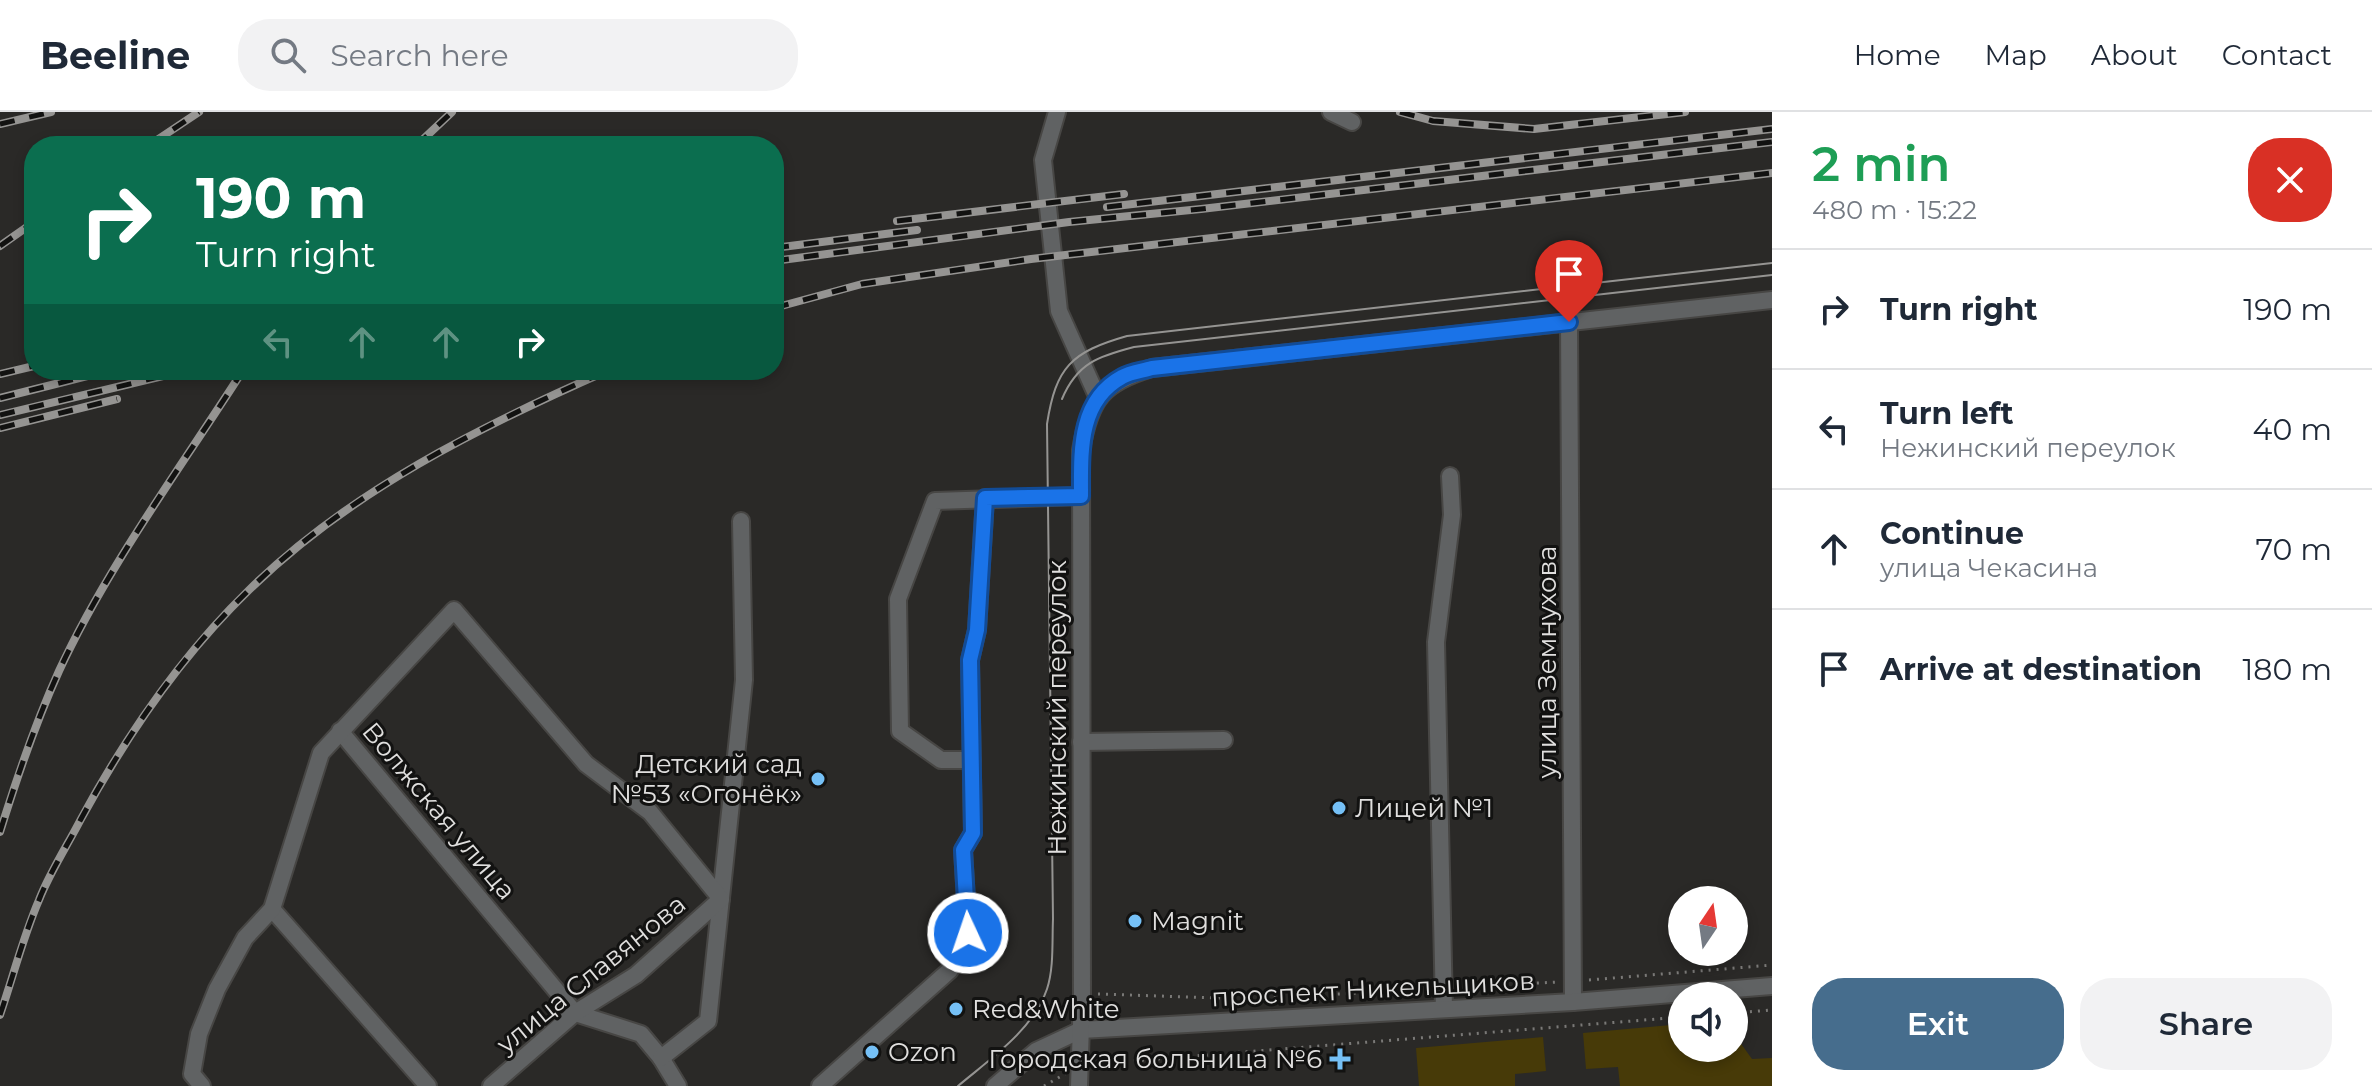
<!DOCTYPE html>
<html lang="en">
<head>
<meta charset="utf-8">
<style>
  :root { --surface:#fff; --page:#f2f2f3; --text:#1f2937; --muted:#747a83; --line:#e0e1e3; --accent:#466d8d }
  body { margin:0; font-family:Montserrat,sans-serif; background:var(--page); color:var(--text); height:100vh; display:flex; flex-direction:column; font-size:30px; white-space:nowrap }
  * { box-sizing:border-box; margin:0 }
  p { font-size:26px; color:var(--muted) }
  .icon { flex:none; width:44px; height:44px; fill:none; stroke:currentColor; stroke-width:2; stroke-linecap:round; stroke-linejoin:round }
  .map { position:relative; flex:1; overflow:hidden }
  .side { display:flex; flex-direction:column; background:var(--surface); width:600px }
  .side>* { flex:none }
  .banner { position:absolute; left:24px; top:24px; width:760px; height:244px; border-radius:32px; box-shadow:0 4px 12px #0003; background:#0b6e4f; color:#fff; overflow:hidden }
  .needle { width:52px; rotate:13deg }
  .fabs { position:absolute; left:1668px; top:774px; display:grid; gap:16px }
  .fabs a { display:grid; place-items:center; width:80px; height:80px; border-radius:50%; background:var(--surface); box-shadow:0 4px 12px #0003; font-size:40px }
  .pin { position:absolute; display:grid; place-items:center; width:68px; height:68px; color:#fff; margin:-82px -34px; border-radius:50% 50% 50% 0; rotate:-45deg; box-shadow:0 0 8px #0007 }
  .pin .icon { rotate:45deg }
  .me { position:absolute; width:88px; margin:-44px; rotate:357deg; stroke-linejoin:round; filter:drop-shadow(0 0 6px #0008) }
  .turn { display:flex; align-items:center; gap:28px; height:168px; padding:0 40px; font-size:36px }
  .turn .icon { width:104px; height:104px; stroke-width:2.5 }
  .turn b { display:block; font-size:56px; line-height:68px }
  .lanes { display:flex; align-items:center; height:76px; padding:0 40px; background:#0003; justify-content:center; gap:40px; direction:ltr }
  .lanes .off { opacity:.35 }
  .round { display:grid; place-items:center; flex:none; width:84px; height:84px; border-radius:32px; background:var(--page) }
  .overview { display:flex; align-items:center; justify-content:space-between; height:136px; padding:0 40px }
  h1 { font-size:48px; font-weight:600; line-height:60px; color:#1e9e55 }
  .primary-button { display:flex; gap:16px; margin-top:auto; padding:16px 40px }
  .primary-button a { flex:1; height:92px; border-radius:32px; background:var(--accent); color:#fff; font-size:32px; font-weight:600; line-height:92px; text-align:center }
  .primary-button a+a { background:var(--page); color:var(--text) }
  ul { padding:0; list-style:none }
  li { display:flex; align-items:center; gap:24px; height:120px; padding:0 40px; border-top:2px solid var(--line) }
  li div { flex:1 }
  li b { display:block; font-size:30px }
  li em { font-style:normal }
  header { display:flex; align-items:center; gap:48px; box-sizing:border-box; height:112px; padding:0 40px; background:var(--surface); border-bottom:2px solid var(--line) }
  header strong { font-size:38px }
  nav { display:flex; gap:44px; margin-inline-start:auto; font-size:28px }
  .search { width:560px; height:72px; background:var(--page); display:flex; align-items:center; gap:20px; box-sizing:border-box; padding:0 28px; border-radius:32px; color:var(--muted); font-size:30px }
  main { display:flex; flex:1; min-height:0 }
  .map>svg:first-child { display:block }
  .green { fill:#473a08 }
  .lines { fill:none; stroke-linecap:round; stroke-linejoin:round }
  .minor-casing { stroke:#474644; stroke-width:20 }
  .path { stroke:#7a7977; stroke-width:3; stroke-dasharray:2 6; stroke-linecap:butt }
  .minor { stroke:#606263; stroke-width:16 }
  .tram { stroke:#959492; stroke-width:2 }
  .rail-casing { stroke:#959492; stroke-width:8 }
  .rail { stroke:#121211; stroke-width:5; stroke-dasharray:15; stroke-linecap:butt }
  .route-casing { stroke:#114b97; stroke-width:20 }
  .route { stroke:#1a73e8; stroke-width:14 }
  .poi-dot { fill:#75c0f6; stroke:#121211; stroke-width:3 }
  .labels { text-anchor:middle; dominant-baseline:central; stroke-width:6; stroke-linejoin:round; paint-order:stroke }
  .street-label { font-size:26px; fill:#e0dfde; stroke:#121211 }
  .poi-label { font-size:26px; fill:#e0dfde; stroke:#121211; text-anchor:start }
</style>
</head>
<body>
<header>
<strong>Beeline</strong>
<div class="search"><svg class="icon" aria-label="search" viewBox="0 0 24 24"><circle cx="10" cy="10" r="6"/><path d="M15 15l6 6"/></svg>Search here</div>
<nav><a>Home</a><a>Map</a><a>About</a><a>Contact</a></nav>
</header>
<main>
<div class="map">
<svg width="1772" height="974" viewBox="0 0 1772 974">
  <rect width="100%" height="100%" fill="#2a2927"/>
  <g class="green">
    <path d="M1682,912V936H1734V922L1752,947L1772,946V974H1620L1618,955L1586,957L1583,921Z"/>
    <path d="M1543,925L1546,959L1515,962V974H1419L1416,936Z"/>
  </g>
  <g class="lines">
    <g class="minor-casing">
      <g id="minor">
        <path d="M1057,0L1043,48L1059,199L1097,284"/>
        <path d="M1331,0L1352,10"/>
        <path d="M1569,210L1573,890"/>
        <path d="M340,619L575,901L641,922L661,946L678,974"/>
        <path d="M1081,630L1224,628"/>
        <path d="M972,648H941L900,619L898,487L935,389L1081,384"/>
        <path d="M272,797L428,974"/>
        <path d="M1444,897L1436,530L1452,403L1450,364"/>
        <path d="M661,946L708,909L744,568L741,409"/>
        <path d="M202,974L192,962L199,922L217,877L245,826L272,797L321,641L454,498L586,652L650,700L721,787L636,863L575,901L491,974"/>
        <path d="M820,974L950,858L968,821L963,738L973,721L970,548L977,518L985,386"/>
        <path d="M995,974L1036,939L1081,918L1573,890L1772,874"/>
        <path d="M1079,974L1082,882L1081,338C1090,287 1102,271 1152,256L1772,188"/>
      </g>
    </g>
    <g class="path">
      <path d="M1589,868L1772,853"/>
      <path d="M1457,875L1558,870"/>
      <path d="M1098,882L1249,887L1430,877"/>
      <path d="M1734,901L1772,898"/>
      <path d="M1094,952L1682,905"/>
      <path d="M1044,974L1065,962"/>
    </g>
    <use href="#minor" class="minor"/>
    <g class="tram">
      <path d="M1062,287C1077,251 1099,244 1134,235L1772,163"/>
      <path d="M958,974C990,947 1033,918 1047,877C1054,856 1052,829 1053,807L1047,312C1056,255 1071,240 1127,224L1772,151"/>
    </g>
    <g class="rail-casing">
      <g id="rail">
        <path d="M1400,0L1433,9L1534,17L1685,0"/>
        <path d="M0,12L51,0"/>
        <path d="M148,34L199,0"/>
        <path d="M416,34L452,0"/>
        <path d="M1107,95L1772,17"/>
        <path d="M897,109L1124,82"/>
        <path d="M0,134L34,110"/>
        <path d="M774,136L917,118"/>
        <path d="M774,149L1069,110L1201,97L1772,30"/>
        <path d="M774,196L862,172L1031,147L1772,61"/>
        <path d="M0,262L34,254"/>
        <path d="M0,286L111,258"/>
        <path d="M0,303L188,258"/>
        <path d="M0,316L117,287"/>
        <path d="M0,720C17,665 35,612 59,559C106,457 179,358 240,263"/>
        <path d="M0,903C13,865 23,825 39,788C50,760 67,734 81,707C126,624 180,545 249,478C350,379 481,314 609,258"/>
      </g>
    </g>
    <use href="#rail" class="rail"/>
  </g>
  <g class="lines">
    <g class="route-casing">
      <path id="route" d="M968,821L963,738L973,721L970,548L977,518L985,386L1081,384C1081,340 1078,289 1122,265C1130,260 1142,259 1152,256L1569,210"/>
    </g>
    <use href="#route" class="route"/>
  </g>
  <g class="poi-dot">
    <circle cx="818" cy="667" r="8"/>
    <circle cx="1339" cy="696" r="8"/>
    <circle cx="1135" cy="809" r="8"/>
    <circle cx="956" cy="897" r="8"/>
    <circle cx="872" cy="940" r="8"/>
    <path d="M1336 935h8v8h8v8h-8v8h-8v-8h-8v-8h8z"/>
  </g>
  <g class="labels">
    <g class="street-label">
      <text transform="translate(1547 550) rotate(-90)">улица Земнухова</text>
      <text transform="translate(1057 596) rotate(-90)">Нежинский переулок</text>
      <text transform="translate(439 699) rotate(50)">Волжская улица</text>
      <text transform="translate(591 862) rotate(-39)">улица Славянова</text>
      <text transform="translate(1373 877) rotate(-3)">проспект Никельщиков</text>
    </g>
    <g class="poi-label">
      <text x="802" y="652" text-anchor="end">Детский сад<tspan x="802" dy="30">№53 «Огонёк»</tspan></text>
      <text x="1355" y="696">Лицей №1</text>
      <text x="1151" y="809">Magnit</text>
      <text x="972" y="897">Red&amp;White</text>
      <text x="888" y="940">Ozon</text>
      <text x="1322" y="947" text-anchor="end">Городская больница №6</text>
    </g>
  </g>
</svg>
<div class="fabs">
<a><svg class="needle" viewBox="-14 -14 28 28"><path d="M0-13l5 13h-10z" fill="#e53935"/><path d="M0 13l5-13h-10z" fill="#747a83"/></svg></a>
<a><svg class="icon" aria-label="sound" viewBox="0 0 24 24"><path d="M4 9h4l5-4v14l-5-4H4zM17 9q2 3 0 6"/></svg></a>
</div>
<div class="pin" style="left:1569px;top:210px;background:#d93025"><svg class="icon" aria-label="arrive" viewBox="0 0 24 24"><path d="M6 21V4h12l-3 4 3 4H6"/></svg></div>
<svg class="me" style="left:968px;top:821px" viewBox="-20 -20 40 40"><circle r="17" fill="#1a73e8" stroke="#fff" stroke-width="3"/><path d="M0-11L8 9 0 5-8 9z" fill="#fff"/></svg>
<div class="banner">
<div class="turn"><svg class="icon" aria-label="right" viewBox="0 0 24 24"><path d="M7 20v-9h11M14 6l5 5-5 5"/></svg><div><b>190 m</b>Turn right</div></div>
<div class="lanes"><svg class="icon off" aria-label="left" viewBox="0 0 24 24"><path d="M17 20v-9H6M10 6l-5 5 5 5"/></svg><svg class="icon off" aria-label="ahead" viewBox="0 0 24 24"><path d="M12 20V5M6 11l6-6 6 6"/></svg><svg class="icon off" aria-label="ahead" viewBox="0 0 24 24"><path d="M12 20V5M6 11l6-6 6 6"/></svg><svg class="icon" aria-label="right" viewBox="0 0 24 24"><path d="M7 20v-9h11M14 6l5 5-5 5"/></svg></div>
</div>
</div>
<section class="side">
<div class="overview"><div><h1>2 min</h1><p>480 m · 15:22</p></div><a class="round" style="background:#d93025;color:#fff"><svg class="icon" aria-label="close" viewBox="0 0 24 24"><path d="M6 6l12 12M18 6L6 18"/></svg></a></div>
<ul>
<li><svg class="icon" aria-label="right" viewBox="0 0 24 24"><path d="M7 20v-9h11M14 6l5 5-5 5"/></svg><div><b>Turn right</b></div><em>190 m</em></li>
<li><svg class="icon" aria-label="left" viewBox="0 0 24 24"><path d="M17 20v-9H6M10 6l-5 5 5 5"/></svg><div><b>Turn left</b><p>Нежинский переулок</p></div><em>40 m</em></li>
<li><svg class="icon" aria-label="ahead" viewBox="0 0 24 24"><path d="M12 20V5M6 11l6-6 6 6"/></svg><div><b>Continue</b><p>улица Чекасина</p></div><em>70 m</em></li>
<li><svg class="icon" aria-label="arrive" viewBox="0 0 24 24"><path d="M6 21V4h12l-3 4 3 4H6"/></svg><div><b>Arrive at destination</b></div><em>180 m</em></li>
</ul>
<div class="primary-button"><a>Exit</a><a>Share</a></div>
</section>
</main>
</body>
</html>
